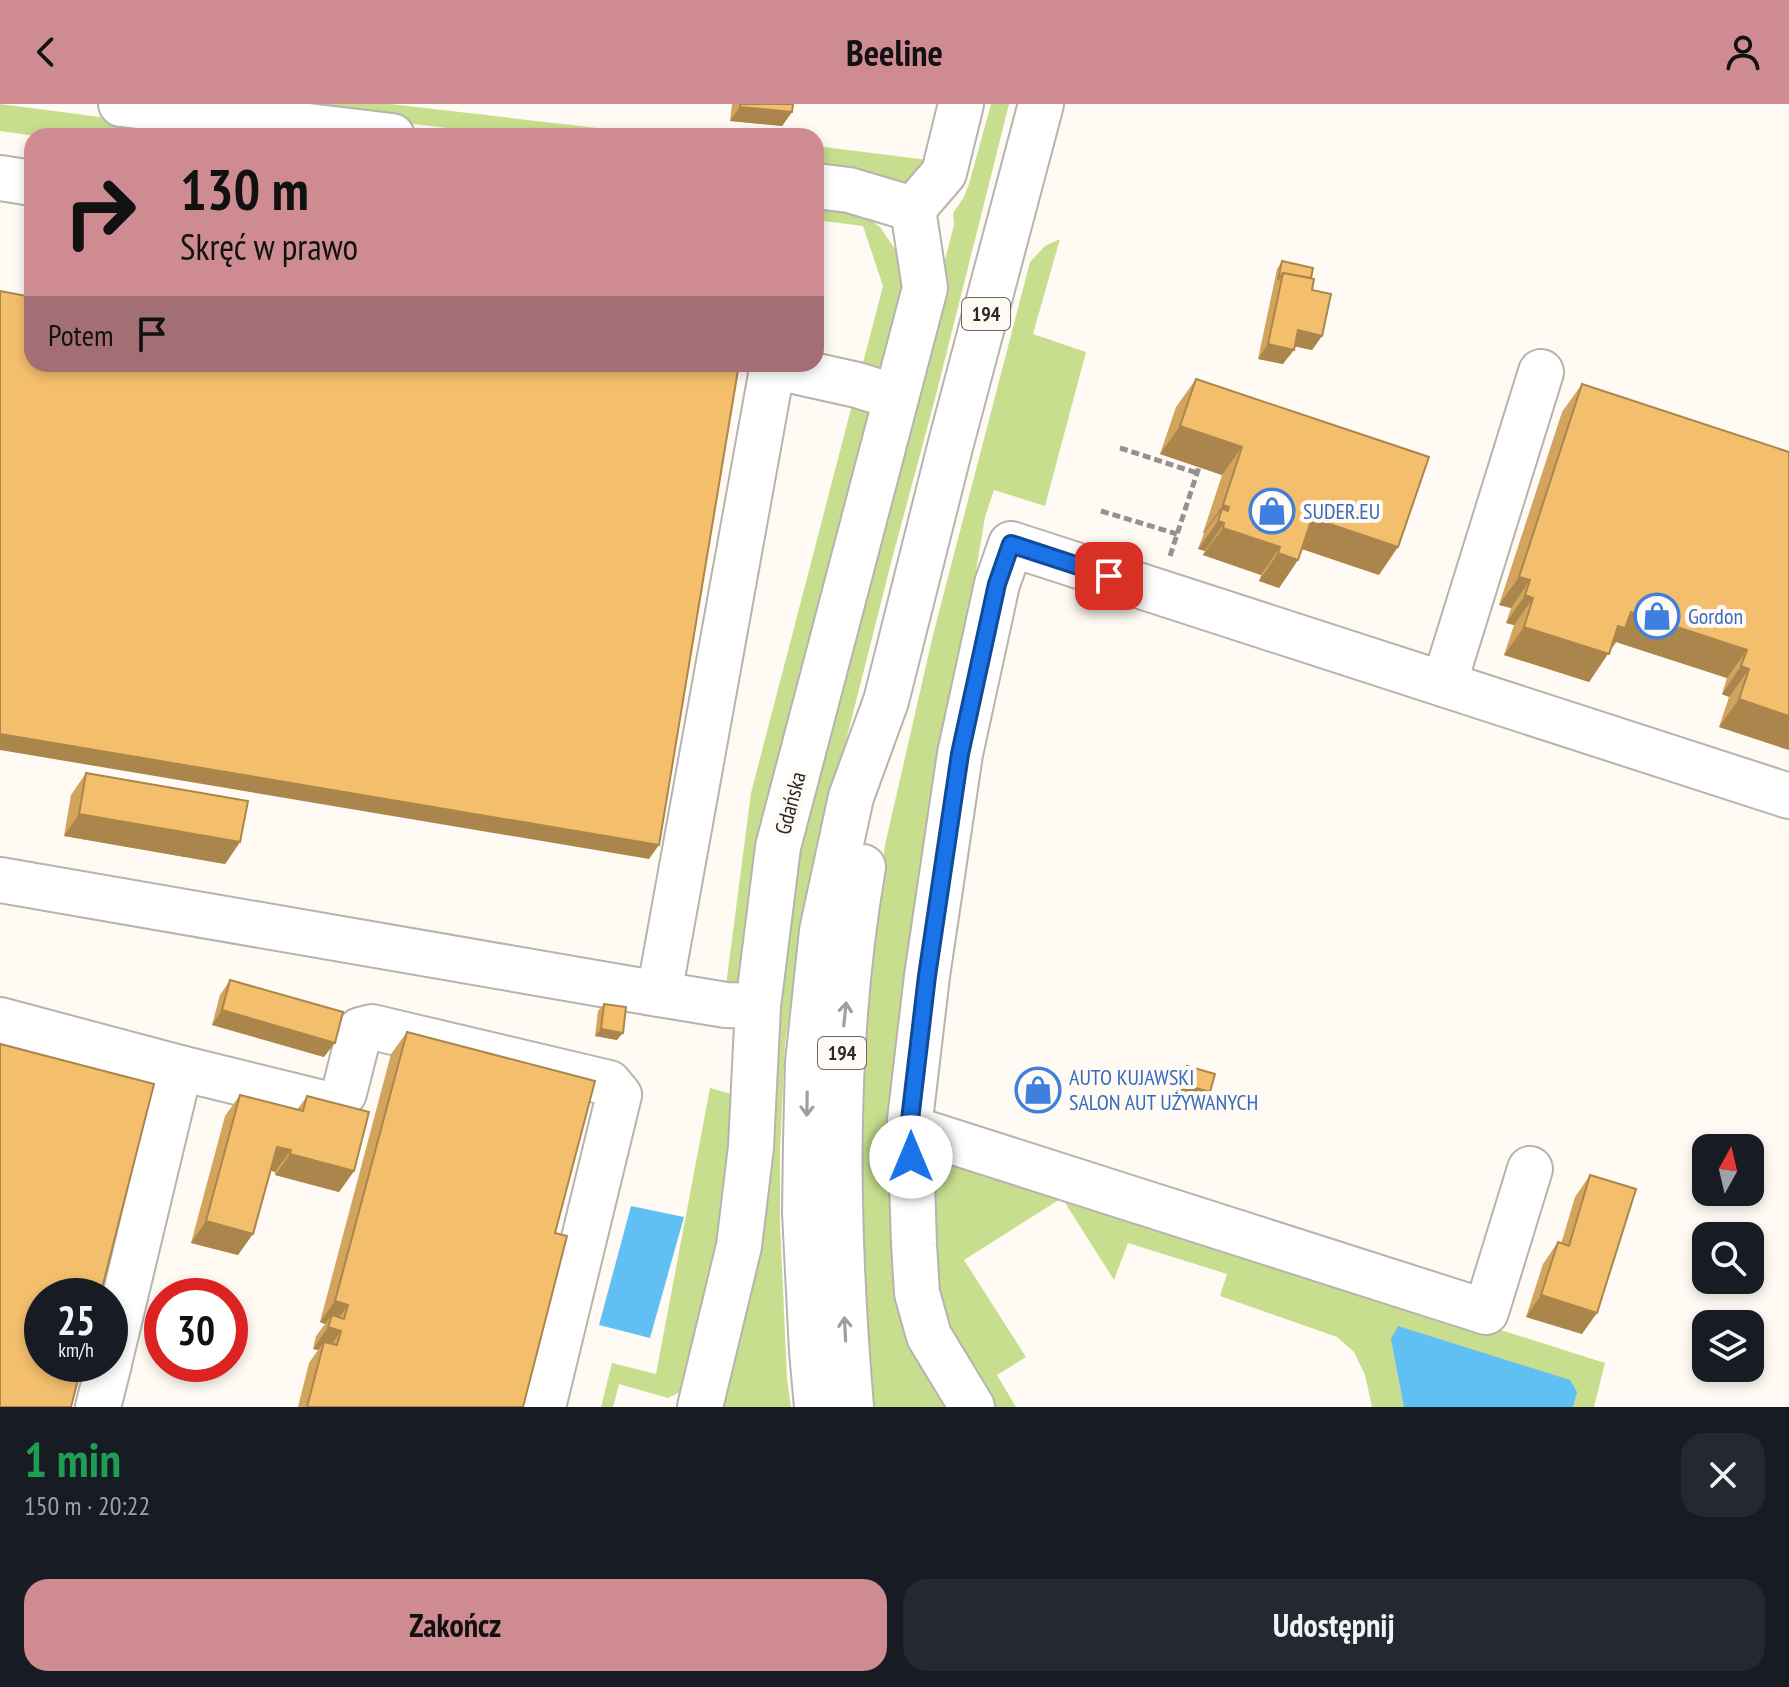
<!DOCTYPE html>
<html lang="pl">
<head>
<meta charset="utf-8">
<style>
  :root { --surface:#171b24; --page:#242831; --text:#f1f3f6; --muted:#9ea1a6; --accent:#ce8b91 }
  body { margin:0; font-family:"PT Sans Narrow",sans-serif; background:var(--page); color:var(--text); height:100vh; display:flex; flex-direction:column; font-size:30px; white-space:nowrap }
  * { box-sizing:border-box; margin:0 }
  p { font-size:26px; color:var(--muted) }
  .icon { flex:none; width:44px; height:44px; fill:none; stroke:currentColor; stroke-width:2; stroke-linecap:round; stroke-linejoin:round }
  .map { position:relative; height:1303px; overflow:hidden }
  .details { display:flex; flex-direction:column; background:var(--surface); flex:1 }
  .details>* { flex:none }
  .guide { position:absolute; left:24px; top:24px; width:800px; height:244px; border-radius:24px; box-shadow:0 4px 12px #0003; background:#ce8b91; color:#111; overflow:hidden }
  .needle { width:52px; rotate:8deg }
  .tools { position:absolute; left:1692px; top:1030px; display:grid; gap:16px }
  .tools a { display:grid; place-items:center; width:72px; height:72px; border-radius:16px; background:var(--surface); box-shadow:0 4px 12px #0003; font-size:40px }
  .speed { position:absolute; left:24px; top:1174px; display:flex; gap:16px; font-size:40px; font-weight:700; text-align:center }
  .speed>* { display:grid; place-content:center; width:104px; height:104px; border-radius:50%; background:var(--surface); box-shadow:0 4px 12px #0003; line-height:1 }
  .speed small { font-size:20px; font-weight:400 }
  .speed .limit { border:12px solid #d22; background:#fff; color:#111 }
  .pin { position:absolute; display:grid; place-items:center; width:68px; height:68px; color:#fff; margin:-34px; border-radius:16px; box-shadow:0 4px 12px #0006 }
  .me { position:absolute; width:88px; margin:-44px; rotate:0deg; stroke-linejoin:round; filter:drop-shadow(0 0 6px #0008) }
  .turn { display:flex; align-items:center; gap:28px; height:168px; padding:0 24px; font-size:36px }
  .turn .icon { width:104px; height:104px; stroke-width:2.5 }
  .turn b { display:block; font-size:56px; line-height:68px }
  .then { display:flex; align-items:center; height:76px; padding:0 24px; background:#0003; gap:16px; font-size:30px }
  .round { display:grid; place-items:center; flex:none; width:84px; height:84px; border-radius:24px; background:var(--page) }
  .overview { display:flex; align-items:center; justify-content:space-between; height:136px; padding:0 24px }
  h1 { font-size:48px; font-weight:800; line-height:60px; color:#1e9e55 }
  .action { display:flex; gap:16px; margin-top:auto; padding:16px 24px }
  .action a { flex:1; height:92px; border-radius:24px; background:var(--accent); color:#111; font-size:32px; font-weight:800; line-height:92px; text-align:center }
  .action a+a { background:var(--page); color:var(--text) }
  header { display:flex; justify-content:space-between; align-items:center; height:104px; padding:0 24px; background:var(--accent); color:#111; font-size:36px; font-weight:800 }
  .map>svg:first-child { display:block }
  .green { fill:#c7de8e }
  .water { fill:#61c0f3 }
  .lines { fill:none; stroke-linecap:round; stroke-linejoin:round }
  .minor-casing { stroke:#b7b3ad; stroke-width:48 }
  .major-casing { stroke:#b7b3ad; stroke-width:48 }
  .path { stroke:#95928e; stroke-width:5; stroke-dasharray:8 4; stroke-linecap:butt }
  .minor { stroke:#fff; stroke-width:44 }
  .major { stroke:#fff; stroke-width:44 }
  .wall { fill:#d2a45e }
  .shaded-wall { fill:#ab864c }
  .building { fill:#f4bf6d; stroke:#ab864c; stroke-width:2 }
  .oneway { stroke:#a09f9e }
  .route-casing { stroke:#114b97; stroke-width:20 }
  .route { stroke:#1a73e8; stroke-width:14 }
  .labels { text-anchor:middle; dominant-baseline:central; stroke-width:8; stroke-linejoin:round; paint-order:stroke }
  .shield { fill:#fffbf4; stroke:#6b6965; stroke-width:2 }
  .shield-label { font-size:20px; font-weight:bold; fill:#2c2a28 }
  .shop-label { font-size:22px; fill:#366cbe; stroke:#fffbf4; text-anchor:start }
  .street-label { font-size:22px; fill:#2c2a28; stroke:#fffbf4 }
</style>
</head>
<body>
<header><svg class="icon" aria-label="back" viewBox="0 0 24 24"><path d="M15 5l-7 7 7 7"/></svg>Beeline<svg class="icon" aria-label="person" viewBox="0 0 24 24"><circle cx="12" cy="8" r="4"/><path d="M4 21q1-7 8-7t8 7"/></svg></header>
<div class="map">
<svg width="1789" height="1303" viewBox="0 0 1789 1303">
  <rect width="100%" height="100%" fill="#fffbf4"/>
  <g class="green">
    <path d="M0,0L162,21L174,32H36L0,27Z"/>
    <path d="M241,0H390L667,32H516Z"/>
    <path d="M991,0H1009L936,291L892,455L825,720L796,863L785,940L780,1047V1118L787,1275L791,1303H722L769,1008L797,728L954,121L953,109L964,93L969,80Z"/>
    <path d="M816,42L928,56L923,81L816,68Z"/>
    <path d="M816,97L851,101L880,123L899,151L906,189L739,921L721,920L751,689L883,182L863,122L816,116Z"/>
    <path d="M1060,135L1033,230L1086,248L1045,402L994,386L985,413L932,732L892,1023L958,1303H866L855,1056L870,854L885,741L933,531L1030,158L1045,142Z"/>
    <path d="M710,984L735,991L727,1100L689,1276L680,1288L668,1294L619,1280L613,1303H601L612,1259L656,1270Z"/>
    <path d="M935,1046L1605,1259L1594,1303H1372L1365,1271L1354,1248L1337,1233L1220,1192L1227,1170L1128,1139L1114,1176L1062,1094L964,1156L1026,1253L997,1271L1016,1303H989L944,1229L928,1176Z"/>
  </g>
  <g class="water">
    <path d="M631,1102L684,1113L650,1234L599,1221Z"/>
    <path d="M1398,1222L1570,1276L1577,1288L1573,1303H1404L1391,1235Z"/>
  </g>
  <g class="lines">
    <g class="minor-casing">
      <g id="minor">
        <path d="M121,0L392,32"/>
        <path d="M0,74L32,79"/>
        <path d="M816,82L849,86L913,105"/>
        <path d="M913,105L944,69L961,0"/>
        <path d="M772,262L857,281L896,293"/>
        <path d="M1444,580L1541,268"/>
        <path d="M0,776L659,890L726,901L758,902"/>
        <path d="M659,890L773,260"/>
        <path d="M0,916L180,964L331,1001L344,989L360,926L372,923L609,979L619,991L543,1303"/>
        <path d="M910,1024L1486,1208L1530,1065"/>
        <path d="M110,1255L180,964"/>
        <path d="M98,1303L109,1260"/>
        <path d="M700,1303L739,1142L751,1043L758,902L778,743L925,184L913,105"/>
        <path d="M972,1303L929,1232L917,1189L914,1140L910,1016L927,872L960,650L997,480L1011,440L1789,692"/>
      </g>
    </g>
    <g class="major-casing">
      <g id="major">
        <path d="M817,1303L812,1247L805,1108L806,1038L808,958L822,827L851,693L886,597L950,343L1041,0"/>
        <path d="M851,1303C836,1124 832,941 863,763"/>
      </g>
    </g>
    <g class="path">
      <path d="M1120,344L1197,369"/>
      <path d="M1101,407L1177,430"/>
      <path d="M1170,452L1199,363"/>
    </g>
    <use href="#minor" class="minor"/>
    <use href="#major" class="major"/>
  </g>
  <g class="wall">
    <path d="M732,0H793L792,8L782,22L730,17Z"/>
    <path d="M1282,157L1311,174L1312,186L1322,232L1312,246L1294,242L1283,260L1258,255L1277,165Z"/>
    <path d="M1196,275L1379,471L1302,445L1298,456L1279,484L1259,477L1261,471L1203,451L1205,447L1198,445L1204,429H1203L1222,371L1160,350L1176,303Z"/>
    <path d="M1582,280L1789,348V646L1719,623L1729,593L1722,590L1727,574L1616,538L1589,578L1504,551L1514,521L1506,519L1511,504L1499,501L1562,308Z"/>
    <path d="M86,669L240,738L225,760L64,732L71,691Z"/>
    <path d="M230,876L324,953L212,921L220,891Z"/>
    <path d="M604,900L617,936L595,932L598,907Z"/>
    <path d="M407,928L555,1129L523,1303H298L309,1259L318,1246L313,1245L316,1232L325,1220L320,1218L391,950Z"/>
    <path d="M1187,962L1210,988L1204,996L1176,988L1182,970Z"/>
    <path d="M240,991L297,1006L307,992L354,1067L339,1088L275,1071V1068L270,1066L238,1151L191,1139L225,1012Z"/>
    <path d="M1590,1071L1582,1230L1526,1213L1543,1160L1558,1138L1561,1140L1575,1093Z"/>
  </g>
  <g class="shaded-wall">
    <path d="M740,3L792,8L782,22L730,17Z"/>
    <path d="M1298,226L1322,232L1312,246L1288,241Z"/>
    <path d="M1268,240L1294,246L1283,260L1258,255Z"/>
    <path d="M331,260H479L483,261L468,282Z"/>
    <path d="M1180,322L1242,343L1222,371L1160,350Z"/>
    <path d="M1223,401L1229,403L1219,417L1224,419L1205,447L1198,445L1218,417L1222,405L1204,429H1203Z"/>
    <path d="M1312,414L1398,443L1379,471L1293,442Z"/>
    <path d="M1223,424L1280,443L1261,471L1203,451Z"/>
    <path d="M1278,449L1298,456L1279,484L1259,477Z"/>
    <path d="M1519,473L1530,476L1511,504L1499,501Z"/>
    <path d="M1525,491L1533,494L1514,521L1506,519Z"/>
    <path d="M1631,508L1747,546L1727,574L1616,538L1589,578L1504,551L1524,523L1618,522Z"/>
    <path d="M1741,562L1749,565L1729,593L1722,590Z"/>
    <path d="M1739,595L1789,612V646L1719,623Z"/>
    <path d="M0,630L659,741L649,755L0,646Z"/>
    <path d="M79,710L240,738L225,760L64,732Z"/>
    <path d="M222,906L335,939L324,953L212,921Z"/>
    <path d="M601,925L623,929L617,936L595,932Z"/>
    <path d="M1181,980L1210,988L1204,996L1176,988Z"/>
    <path d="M277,1043L291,1046L275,1068L262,1064Z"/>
    <path d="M290,1050L354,1067L339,1088L275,1071Z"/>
    <path d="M206,1117L253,1130L238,1151L191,1139Z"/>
    <path d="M1541,1191L1597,1209L1582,1230L1526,1213Z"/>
    <path d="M335,1197L348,1201L333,1222L332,1211L325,1220L320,1218Z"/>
    <path d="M328,1223L341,1227L326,1249L324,1238L318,1246L313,1245Z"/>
  </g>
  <g class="building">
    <path d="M740,0H793L792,8L740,3Z"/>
    <path d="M1282,157L1313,164L1311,174L1283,169L1278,176Z"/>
    <path d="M1283,169L1314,175L1312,186L1331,190L1322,232L1298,226L1294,246L1268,240Z"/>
    <path d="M0,187L32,193V260H434L478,267L483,260H699L738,266L659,741L0,630Z"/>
    <path d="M1196,275L1429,353L1398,443L1312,414L1298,456L1278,449L1280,443L1223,424L1224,419L1218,417L1222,405L1228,407L1229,403L1223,401L1242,343L1180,322Z"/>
    <path d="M1582,280L1789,348V612L1739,595L1749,565L1741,562L1747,546L1631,508L1625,524L1618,522L1609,550L1524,523L1533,494L1525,491L1530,476L1519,473Z"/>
    <path d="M86,669L248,697L240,738L79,710Z"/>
    <path d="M230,876L343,908L335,939L222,906Z"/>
    <path d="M604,900L626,903L623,929L601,925Z"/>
    <path d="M407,928L595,977L555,1129L567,1132L523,1303H307L324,1238L337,1241L341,1227L328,1223L332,1211L344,1215L348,1201L335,1197Z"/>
    <path d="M0,940L154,980L100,1192H42V1260H82L71,1303H0Z"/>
    <path d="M1187,962L1215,970L1210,988L1181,980Z"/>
    <path d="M240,991L303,1007L307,992L369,1008L354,1067L290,1050L291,1046L277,1043L253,1130L206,1117Z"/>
    <path d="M1590,1071L1636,1085L1597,1209L1541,1191L1558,1138L1569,1142Z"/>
  </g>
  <defs><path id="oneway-shaft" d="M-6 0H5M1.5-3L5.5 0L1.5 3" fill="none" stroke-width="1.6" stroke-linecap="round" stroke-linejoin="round" transform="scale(2)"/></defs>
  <g class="oneway">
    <use href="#oneway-shaft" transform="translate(845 910) rotate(-84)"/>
    <use href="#oneway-shaft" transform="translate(807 1000) rotate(91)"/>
    <use href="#oneway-shaft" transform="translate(845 1225) rotate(-93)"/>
  </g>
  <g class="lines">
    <g class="route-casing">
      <path id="route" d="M911,1053L910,1016L927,872L960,650L997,480L1011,440L1109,472"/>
    </g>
    <use href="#route" class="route"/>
  </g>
  <defs>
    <g id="shop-ring" transform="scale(2.3)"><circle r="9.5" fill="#fffbf4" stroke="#3f7fe0" stroke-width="1.5"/><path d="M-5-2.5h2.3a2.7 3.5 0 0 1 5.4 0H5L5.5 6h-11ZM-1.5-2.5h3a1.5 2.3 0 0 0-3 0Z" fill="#3f7fe0"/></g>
  </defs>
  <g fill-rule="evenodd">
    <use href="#shop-ring" x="1272" y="407"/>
    <use href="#shop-ring" x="1657" y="512"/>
    <use href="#shop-ring" x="1038" y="986"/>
  </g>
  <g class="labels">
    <g class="shield">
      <rect x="962" y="194" width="48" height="32" rx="6"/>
      <rect x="818" y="933" width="48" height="32" rx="6"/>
    </g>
    <g class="shield-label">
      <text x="986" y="210">194</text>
      <text x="842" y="949">194</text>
    </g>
    <g class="shop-label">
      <text x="1303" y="407">SUDER.EU</text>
      <text x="1688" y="512">Gordon</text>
      <text x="1069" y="973">AUTO KUJAWSKI<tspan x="1069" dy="25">SALON AUT UŻYWANYCH</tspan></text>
    </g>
    <g class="street-label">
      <text transform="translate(790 699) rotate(-75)">Gdańska</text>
    </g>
  </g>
</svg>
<div class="tools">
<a><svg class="needle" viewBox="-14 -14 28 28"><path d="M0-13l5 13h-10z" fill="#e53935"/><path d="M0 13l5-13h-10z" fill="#9ea1a6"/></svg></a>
<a><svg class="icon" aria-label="search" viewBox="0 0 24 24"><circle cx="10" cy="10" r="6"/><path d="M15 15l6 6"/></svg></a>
<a><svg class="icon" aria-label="layers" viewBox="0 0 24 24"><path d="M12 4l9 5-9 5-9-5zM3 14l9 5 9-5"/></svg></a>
</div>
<div class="speed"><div>25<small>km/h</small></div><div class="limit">30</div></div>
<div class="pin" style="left:1109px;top:472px;background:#d93025"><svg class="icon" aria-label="arrive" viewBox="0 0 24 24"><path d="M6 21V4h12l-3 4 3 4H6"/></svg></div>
<svg class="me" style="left:911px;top:1053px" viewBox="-20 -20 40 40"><circle r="19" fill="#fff"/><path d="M0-13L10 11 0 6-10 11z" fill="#1a73e8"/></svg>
<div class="guide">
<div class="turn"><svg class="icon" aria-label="right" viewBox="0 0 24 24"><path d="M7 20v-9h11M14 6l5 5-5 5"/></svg><div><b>130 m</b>Skręć w prawo</div></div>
<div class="then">Potem<svg class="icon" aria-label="arrive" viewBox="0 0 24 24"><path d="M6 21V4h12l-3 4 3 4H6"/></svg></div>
</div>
</div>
<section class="details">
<div class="overview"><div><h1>1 min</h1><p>150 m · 20:22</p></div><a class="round"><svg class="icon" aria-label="close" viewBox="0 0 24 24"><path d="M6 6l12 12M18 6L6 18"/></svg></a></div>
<div class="action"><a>Zakończ</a><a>Udostępnij</a></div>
</section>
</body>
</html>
